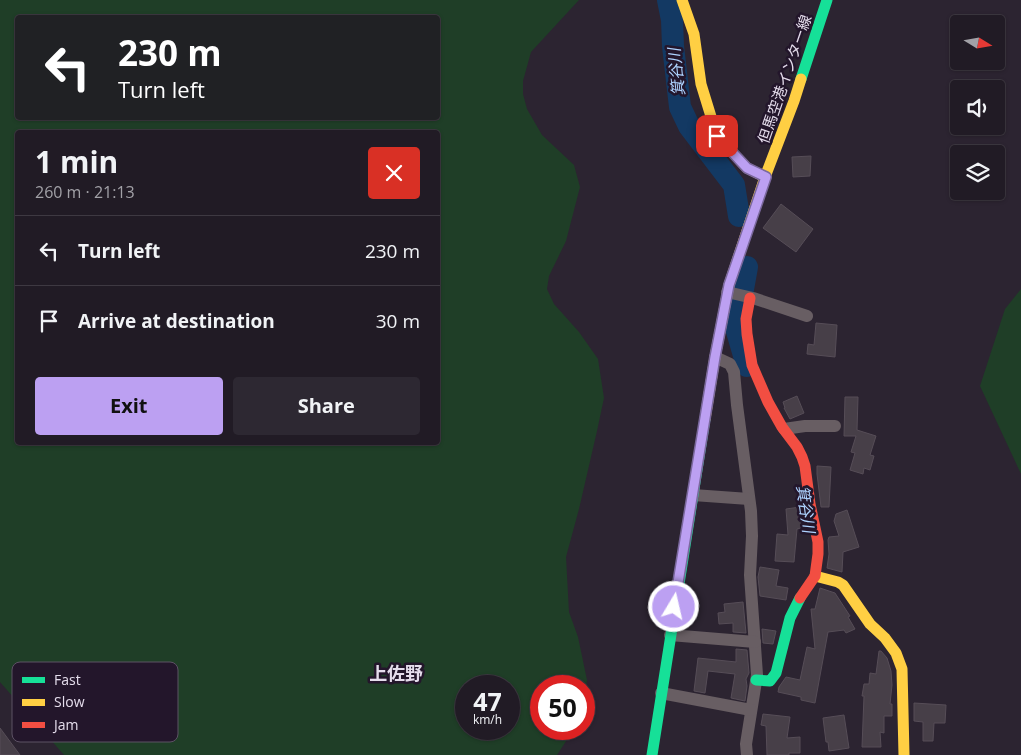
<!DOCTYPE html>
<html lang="en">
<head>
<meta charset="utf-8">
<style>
  :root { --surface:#211b25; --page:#2d2832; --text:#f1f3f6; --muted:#a2a1a7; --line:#3e3942; --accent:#bca0f2 }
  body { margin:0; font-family:"Open Sans","Noto Sans JP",sans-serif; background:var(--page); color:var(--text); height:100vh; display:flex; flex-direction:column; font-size:19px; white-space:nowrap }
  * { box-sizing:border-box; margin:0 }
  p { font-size:16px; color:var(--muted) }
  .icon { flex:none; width:28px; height:28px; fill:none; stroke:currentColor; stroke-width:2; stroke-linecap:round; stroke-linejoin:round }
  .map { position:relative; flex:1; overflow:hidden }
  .side { position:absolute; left:15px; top:130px; width:425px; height:315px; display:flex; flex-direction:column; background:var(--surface); border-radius:5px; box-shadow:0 1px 4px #0004,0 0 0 1px var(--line) }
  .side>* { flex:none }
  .guide { position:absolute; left:15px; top:15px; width:425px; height:105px; border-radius:5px; box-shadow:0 1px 4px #0004,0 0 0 1px var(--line); background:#202124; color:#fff; overflow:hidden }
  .needle { width:32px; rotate:101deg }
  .fabs { position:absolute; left:950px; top:15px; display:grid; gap:10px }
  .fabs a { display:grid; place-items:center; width:55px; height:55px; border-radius:5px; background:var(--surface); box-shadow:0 1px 4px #0004,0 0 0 1px var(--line); font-size:25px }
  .speed { position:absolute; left:455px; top:675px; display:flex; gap:10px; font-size:25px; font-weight:700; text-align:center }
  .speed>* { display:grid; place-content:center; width:65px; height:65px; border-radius:50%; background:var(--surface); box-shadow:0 1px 4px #0004,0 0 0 1px var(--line); line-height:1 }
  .speed small { font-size:12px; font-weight:400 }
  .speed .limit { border:8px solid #d22; background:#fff; color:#111 }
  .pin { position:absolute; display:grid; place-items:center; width:42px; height:42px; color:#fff; margin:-21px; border-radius:10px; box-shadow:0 2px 8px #0006 }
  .me { position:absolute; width:55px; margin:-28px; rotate:9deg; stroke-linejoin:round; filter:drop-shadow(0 0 4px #0008) }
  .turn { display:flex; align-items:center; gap:18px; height:105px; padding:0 20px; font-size:22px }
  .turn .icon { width:65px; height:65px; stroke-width:2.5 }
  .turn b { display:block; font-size:35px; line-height:42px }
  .round { display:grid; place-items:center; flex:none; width:52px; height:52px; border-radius:5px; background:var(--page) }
  .headline { display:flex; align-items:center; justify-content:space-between; height:85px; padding:0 20px }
  h1 { font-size:30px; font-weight:700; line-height:38px }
  .button { display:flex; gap:10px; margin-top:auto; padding:10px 20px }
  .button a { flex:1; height:58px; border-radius:5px; background:var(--accent); color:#111; font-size:20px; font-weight:700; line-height:58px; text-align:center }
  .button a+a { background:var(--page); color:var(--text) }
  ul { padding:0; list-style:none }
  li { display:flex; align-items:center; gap:15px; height:70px; padding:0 20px; border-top:1px solid var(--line) }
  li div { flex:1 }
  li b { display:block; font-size:19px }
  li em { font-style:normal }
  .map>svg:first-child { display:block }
  .green { fill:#1f3e27; fill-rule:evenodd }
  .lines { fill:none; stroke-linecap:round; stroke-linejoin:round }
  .river { stroke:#133963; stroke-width:22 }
  .building { fill:#473f48; stroke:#564d57 }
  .street { stroke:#685e63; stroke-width:12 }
  .fast { stroke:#16e098; stroke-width:11 }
  .slow { stroke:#ffcf43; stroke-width:11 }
  .jam { stroke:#f24e42; stroke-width:11 }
  .route-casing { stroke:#7a689d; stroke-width:12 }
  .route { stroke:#bca0f2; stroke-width:9 }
  .labels { text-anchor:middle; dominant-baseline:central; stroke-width:5; stroke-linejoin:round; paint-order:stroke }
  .street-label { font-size:15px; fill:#e5ddec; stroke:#23162b }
  .water-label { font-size:16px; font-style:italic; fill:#aed3ff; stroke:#23162b }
  .quarter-label { font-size:18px; font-weight:bold; fill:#e5ddec; stroke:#23162b }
  .key { fill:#23162b; stroke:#5d5265; stroke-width:1 }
  .key-label { font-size:14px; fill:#e5ddec }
</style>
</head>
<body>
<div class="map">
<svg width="1021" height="755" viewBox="0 0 1021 755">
  <rect width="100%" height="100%" fill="#2c2431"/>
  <g class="green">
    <path d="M0,0H579L531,52L523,81V94L527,109L542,135L574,165L580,187L566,241L549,276L547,289L554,304L579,332L598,359L604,398L597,431L579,509L566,557L569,612L578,637L587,680L584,713V686H541V729H574L557,755H64L0,682ZM18,18H438V118H18ZM18,132H438V442H18ZM466,686H509V729H466Z"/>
    <path d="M1021,289V474L980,386L1005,309Z"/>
  </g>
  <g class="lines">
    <g class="river">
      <path d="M668,0L672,20L673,46L680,107L689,126L734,185L739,216"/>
      <path d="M747,366L736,328L747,267"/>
    </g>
  </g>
  <g class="building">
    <path d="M811,156L810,176L793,177L792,157Z"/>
    <path d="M781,204L813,229L796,252L763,228Z"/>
    <path d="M816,323L837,325L835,357L807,354L808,344L814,345Z"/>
    <path d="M797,396L804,413L790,419L784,408H785L783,402Z"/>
    <path d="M845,397H858L857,430L876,436L870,455L874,456L870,470L864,468L863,474L850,470L855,453L851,452L856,436H844Z"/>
    <path d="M817,466L831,467L829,507H821L817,474Z"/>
    <path d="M800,507L801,528L797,529L794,562L775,561L777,534L788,535L786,509Z"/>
    <path d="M847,510L859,547L843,552L842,572L827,568L829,554L828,540L829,537L839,536L834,521L836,514Z"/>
    <path d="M760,567L779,570L776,586L788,588L786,600L760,596L758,577Z"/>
    <path d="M820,588L835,593L850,616L848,617L855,629L846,633L844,630L828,632L815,703L801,700V697L778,692L779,687L786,677L800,680L807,647L815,649L811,609H815Z"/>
    <path d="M743,602L746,633L733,632V623L719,624L718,613L725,612L724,604Z"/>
    <path d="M762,629L776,631L773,644L763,643Z"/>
    <path d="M736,649L747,650L749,673L746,679L747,686L745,701L731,698L735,674L708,671L705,693L694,691L698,658L736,662Z"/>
    <path d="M879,651H881L887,658L891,671L892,685L890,704H892V716H884V733L880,732L881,747H862L864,696H862L864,684H869L870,673L876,674Z"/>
    <path d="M914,703L946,705L945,723H934L933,741H923V722L914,721Z"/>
    <path d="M763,714L790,717L787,738L800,737V753H789V755H767L766,726L761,725Z"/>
    <path d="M844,715L849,748L829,751L828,742H826L823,718Z"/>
    <path d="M0,728L20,755H0Z"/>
  </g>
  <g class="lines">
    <g class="street">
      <path d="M727,292L753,298L807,316"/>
      <path d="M715,357L730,364L734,372L737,405L751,511L752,536L750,575L757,675L746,744L747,755"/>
      <path d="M784,429L805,426H835"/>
      <path d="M693,495L749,499"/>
      <path d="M670,635L755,642"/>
      <path d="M661,693L751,710"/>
    </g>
    <g class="fast">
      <path d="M801,79L827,0"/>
      <path d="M756,680L770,681L776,673L790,618L800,598"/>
      <path d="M652,755L705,419"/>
    </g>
    <g class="slow">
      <path d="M682,0L694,34L701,84L717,136L747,168L765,177"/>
      <path d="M705,419L715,357L729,285L765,177L794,101L801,79"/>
      <path d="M815,576L838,582L843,585L870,624L885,638L896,653L902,669L904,755"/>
    </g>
    <path class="jam" d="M750,298L746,319L747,334L752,365L768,402L782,427L797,447L802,457L805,466L810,504L818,542V554L815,576L800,598"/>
  </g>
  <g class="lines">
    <g class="route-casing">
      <path id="route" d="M674,607L715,357L729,285L766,177L747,168L717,136"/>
    </g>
    <use href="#route" class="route"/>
  </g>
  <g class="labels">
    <g class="street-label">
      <text transform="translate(784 79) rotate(-71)">但馬空港インター線</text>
    </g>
    <g class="water-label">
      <text transform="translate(676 72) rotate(-96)">箕谷川</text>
      <text transform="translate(806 509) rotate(82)">箕谷川</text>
    </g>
    <g class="quarter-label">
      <text x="396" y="673">上佐野</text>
    </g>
  </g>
  <rect x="12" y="662" width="166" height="80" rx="8" class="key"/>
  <rect x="22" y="677" width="23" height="6" fill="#16e098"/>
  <rect x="22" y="699" width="23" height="7" fill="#ffcf43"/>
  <rect x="22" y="722" width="23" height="6" fill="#f24e42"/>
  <g class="key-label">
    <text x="54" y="685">Fast</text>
    <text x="54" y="707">Slow</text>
    <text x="54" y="730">Jam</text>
  </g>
</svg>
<div class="fabs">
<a><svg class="needle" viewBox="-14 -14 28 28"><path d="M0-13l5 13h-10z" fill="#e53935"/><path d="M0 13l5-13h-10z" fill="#a2a1a7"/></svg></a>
<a><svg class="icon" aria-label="sound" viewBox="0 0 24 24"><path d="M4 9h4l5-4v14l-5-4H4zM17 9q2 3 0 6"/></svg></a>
<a><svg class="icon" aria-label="layers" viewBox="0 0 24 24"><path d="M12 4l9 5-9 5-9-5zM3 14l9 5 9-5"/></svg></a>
</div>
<div class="speed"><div>47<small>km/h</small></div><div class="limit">50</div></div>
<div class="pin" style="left:717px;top:136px;background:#d93025"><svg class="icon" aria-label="arrive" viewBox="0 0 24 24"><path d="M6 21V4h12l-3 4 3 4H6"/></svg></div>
<svg class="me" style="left:674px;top:607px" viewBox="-20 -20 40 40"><circle r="17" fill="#bca0f2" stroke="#fff" stroke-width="3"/><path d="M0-11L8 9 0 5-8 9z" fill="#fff"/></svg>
<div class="guide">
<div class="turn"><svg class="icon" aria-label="left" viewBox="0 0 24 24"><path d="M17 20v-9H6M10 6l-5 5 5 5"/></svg><div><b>230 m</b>Turn left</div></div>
</div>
<section class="side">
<div class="headline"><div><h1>1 min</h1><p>260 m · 21:13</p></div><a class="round" style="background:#d93025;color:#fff"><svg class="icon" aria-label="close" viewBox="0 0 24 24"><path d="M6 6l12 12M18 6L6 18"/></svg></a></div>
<ul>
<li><svg class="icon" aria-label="left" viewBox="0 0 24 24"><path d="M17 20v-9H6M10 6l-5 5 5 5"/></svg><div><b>Turn left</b></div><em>230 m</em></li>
<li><svg class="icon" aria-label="arrive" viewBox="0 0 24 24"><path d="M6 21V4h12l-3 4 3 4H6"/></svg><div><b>Arrive at destination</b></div><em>30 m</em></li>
</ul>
<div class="button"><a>Exit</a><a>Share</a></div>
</section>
</div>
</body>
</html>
